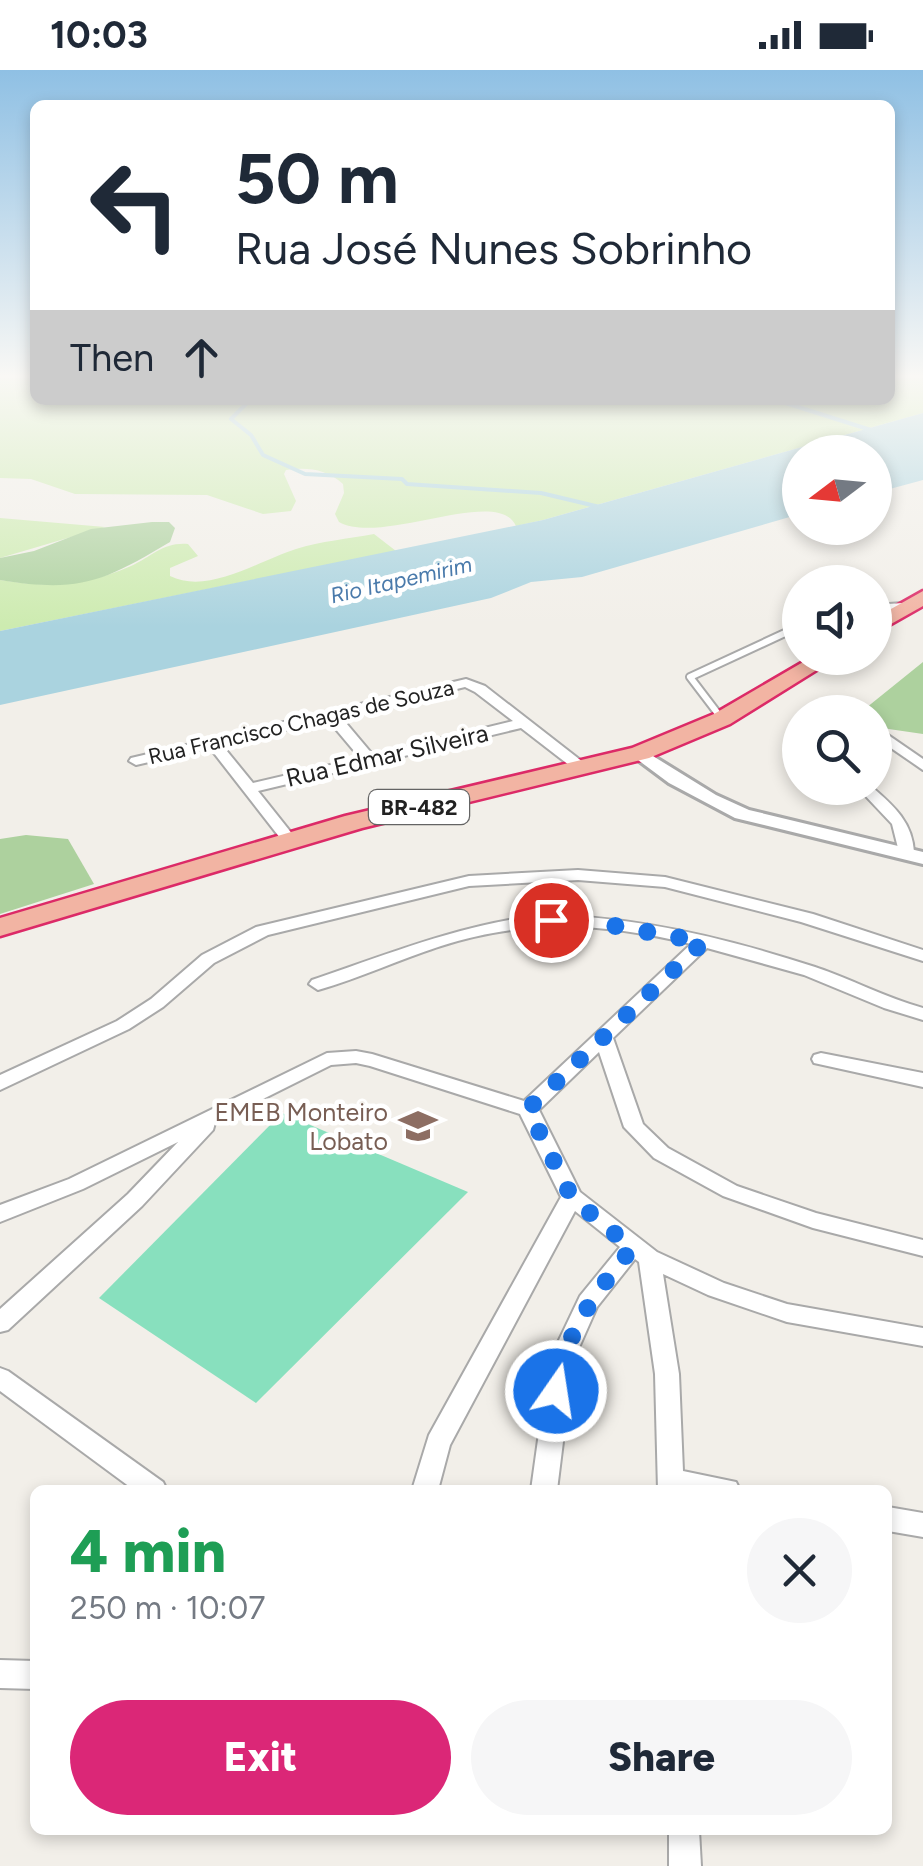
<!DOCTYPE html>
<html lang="en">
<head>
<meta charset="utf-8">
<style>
  :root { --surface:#fff; --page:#f6f6f7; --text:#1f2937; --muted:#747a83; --accent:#db2777 }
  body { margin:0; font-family:Figtree,sans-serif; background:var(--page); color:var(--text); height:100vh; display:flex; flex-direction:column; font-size:38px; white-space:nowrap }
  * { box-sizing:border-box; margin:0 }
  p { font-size:32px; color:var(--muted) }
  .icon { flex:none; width:55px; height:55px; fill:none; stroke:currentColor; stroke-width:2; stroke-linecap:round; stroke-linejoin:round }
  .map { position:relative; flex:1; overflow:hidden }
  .drawer { position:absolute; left:30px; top:1415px; width:862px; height:350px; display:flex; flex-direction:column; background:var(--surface); border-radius:15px; box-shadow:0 5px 15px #0003 }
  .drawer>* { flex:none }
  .top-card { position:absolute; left:30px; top:30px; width:865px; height:305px; border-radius:15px; box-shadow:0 5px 15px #0003; background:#fff; color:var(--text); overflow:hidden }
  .needle { width:65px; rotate:254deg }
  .buttons { position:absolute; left:782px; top:365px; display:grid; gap:20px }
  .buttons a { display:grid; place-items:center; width:110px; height:110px; border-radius:50%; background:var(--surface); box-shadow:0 5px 15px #0003; font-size:50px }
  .pin { position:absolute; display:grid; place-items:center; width:85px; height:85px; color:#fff; margin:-42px; border:5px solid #fff; border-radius:50%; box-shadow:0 2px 10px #0007 }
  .me { position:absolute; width:110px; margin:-55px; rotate:13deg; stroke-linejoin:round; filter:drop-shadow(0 0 8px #0008) }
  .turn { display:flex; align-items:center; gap:35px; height:210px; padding:0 40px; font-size:45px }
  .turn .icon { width:130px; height:130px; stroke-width:2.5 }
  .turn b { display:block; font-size:70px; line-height:85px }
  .then { display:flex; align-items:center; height:95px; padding:0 40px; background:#0003; gap:20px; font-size:38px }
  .round { display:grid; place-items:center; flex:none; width:105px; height:105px; border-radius:52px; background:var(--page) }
  .overview { display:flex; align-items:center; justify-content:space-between; height:170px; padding:0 40px }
  h1 { font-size:60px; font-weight:800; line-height:75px; color:#1e9e55 }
  .action { display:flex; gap:20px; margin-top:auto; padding:20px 40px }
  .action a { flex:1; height:115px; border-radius:60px; background:var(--accent); color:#fff; font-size:40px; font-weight:800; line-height:115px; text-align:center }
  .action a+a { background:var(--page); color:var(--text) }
  .status { display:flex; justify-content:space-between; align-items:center; height:70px; padding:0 50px; background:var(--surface); direction:ltr }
  .status svg { height:28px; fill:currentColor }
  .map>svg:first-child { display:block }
  .grass { fill:#cdebb0 }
  .forest { fill:#add19e }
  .pitch { fill:#88e0be }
  .water { fill:#aad3df }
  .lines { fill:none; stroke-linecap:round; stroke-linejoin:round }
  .stream { stroke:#aad3df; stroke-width:4 }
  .service-casing { stroke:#a9a9a9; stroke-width:10 }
  .minor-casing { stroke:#a9a9a9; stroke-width:4 }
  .tertiary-casing { stroke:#a9a9a9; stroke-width:6 }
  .trunk-casing { stroke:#dc2a67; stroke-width:5 }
  .service { stroke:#fff; stroke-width:6 }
  .minor { fill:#fff; fill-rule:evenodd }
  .tertiary { fill:#fff; fill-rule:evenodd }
  .trunk { fill:#f2b4a3; fill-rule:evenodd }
  .route { stroke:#1a73e8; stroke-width:18; stroke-dasharray:0 32.4 }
  .labels { text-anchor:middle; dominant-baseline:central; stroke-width:9; stroke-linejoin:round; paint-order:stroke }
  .far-water-label { font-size:22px; font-style:italic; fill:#4a7aab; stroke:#fff }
  .far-street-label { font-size:22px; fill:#222; stroke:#fff }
  .shield { fill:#fff; stroke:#646464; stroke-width:2.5 }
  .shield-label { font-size:22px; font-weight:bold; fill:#222 }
  .street-label { font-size:25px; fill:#222; stroke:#fff }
  .education-label { font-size:25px; fill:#785e54; stroke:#fff; text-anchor:end }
</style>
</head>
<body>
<div class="status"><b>10:03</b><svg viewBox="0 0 49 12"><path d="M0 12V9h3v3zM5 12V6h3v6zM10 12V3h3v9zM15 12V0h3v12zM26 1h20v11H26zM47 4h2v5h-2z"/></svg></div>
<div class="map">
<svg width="923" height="1796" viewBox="0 0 923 1796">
  <rect width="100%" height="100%" fill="#f2efe9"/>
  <g class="grass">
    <path d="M0,305H35V330H890V305H923V343L543,450L516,456C498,415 382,476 339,452L335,444L344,423L343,414C326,399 308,397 286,400L284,404L296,431L291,441L263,444L207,425L75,424L31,409L0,408Z"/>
    <path d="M0,448L105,457L0,488Z"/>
    <path d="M374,464L396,481L0,561V510C48,518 86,516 131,496C153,486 163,472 188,474L198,486L170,498V506C208,525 258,491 296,479C321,471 348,469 374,464Z"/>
  </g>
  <g class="forest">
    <path d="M152,452H169L175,458L170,472C103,512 79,523 0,510V488L34,481L91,459Z"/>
    <path d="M923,592V664L875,657V642H861Z"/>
    <path d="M26,765L68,769L94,814L0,844V769Z"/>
  </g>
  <path class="pitch" d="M282,1043L468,1122L256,1333L99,1228Z"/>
  <path class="water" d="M923,343V410L875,423V382H800V444L582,507L531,512L491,528L0,635V561L543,450Z"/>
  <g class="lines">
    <g class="stream">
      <path d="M243,330L248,332L231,349L251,365L263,385L305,404L402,409L407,414L541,423L604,438"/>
      <path d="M776,330L874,361"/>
    </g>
    <g class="service-casing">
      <g id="service">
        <path d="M875,538L903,536"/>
        <path d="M722,649L690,607L800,556"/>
      </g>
    </g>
    <g class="minor-casing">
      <g id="minor">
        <path d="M466,609L485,616L588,696V702H578L521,658L258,721L297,770L289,775L284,773L210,678L136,695L129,691L131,688ZM465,617L475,622L513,651L373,685L341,647ZM328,650L360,688L253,713L222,675Z"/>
        <path d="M875,656L923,689V700L875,667Z"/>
        <path d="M858,718H873C894,736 913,753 914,783L912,786H900L892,754Z"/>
        <path d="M578,800L665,807L813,844L923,880V891L801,852L665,817L578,810L469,816L268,865L214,893L163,937L129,959L0,1020V1005L117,951L151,929L202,885L256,857L469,806Z"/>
        <path d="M542,845C635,846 727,868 815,897C851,909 886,928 923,938V950L884,938L804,905L707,878L613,968L643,1054L668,1078L737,1116L816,1143L923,1170V1186L813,1158L723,1126L654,1088L624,1057L599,982L539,1040L580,1122L657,1182L724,1213L787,1234L923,1258V1276L787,1252L708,1225L663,1204L679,1304L683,1401L736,1412L740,1420H658L655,1304L639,1192L635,1189L597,1237L573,1291L557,1420H531L549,1291L580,1226L620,1177L575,1141L450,1375L438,1420H412L429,1365L561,1127L520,1044L370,996L356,993L331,995L215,1053L213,1060L142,1136L8,1260L0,1262V1239L128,1124L178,1072L83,1119L0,1152V1135L69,1109L327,983L356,981L372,984L524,1031L691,874C603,853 529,848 441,876C400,889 360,908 318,920L309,914L312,910C388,884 462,854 542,845Z"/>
        <path d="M821,983L923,1003V1017L814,993L812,989L814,985Z"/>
        <path d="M0,1298L8,1301L163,1412L167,1420H134L0,1321Z"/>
        <path d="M888,1437L923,1443V1467L888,1461Z"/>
        <path d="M0,1590L35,1591V1619L0,1618Z"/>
        <path d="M669,1760H699L701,1796H669Z"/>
      </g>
    </g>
    <g class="tertiary-casing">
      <path id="tertiary" d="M640,678L716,725L749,740L923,782V794L735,748L669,713L634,687L631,683Z"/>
    </g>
    <g class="trunk-casing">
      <g id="trunk">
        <path d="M923,521V536L875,563V548Z"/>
        <path d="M810,588H836L730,654L649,688L362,758L0,866V848L345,746L632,678L714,644Z"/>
      </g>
    </g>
    <use href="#service" class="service"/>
    <use href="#minor" class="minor"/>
    <use href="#tertiary" class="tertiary"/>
    <use href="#trunk" class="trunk"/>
  </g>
  <linearGradient id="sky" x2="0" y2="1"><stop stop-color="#8fc0e4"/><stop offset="0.55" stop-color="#f9f8f5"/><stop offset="1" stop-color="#f9f8f5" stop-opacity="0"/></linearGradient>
  <rect width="923" height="557" fill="url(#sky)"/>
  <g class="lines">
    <path class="route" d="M551,850L594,852L703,872L528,1039L572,1128L632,1178C595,1224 565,1262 556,1321"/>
  </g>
  <defs>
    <g id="school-bare" transform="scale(3)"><path d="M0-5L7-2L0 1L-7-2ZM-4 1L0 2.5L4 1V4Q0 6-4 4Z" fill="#8d6e63" stroke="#fff" stroke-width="2.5" paint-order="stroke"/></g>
  </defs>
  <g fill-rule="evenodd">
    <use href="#school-bare" x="418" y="1056"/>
  </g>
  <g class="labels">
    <g class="far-water-label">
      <text transform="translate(401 510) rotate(-13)">Rio Itapemirim</text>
    </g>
    <g class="far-street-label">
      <text transform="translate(301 652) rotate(-13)">Rua Francisco Chagas de Souza</text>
    </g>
    <rect class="shield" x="369" y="720" width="100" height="34" rx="8"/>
    <g class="shield-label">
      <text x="419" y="737">BR-482</text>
    </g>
    <g class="street-label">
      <text transform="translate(387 685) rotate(-13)">Rua Edmar Silveira</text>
    </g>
    <g class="education-label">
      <text x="388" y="1042">EMEB Monteiro<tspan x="388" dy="29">Lobato</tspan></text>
    </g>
  </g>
</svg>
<div class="buttons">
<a><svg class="needle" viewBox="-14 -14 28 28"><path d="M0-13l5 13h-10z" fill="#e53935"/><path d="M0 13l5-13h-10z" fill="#747a83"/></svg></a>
<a><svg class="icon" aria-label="sound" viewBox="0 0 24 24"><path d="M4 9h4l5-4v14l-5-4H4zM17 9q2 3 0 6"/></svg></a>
<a><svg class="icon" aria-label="search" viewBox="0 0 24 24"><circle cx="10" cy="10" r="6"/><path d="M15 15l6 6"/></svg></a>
</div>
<div class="pin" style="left:551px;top:850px;background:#d93025"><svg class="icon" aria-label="arrive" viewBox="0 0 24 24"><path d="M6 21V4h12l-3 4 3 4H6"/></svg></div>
<svg class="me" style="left:556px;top:1321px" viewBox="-20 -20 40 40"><circle r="17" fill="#1a73e8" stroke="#fff" stroke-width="3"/><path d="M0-11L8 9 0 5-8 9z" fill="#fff"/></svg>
<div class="top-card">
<div class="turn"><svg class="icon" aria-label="left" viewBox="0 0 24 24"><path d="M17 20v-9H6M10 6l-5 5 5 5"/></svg><div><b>50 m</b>Rua José Nunes Sobrinho</div></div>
<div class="then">Then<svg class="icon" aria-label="ahead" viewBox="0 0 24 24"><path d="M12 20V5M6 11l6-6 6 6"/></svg></div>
</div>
<section class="drawer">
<div class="overview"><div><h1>4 min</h1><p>250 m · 10:07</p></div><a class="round"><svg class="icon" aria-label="close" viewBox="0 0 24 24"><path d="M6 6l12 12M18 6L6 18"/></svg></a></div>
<div class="action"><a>Exit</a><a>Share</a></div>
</section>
</div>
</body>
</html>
